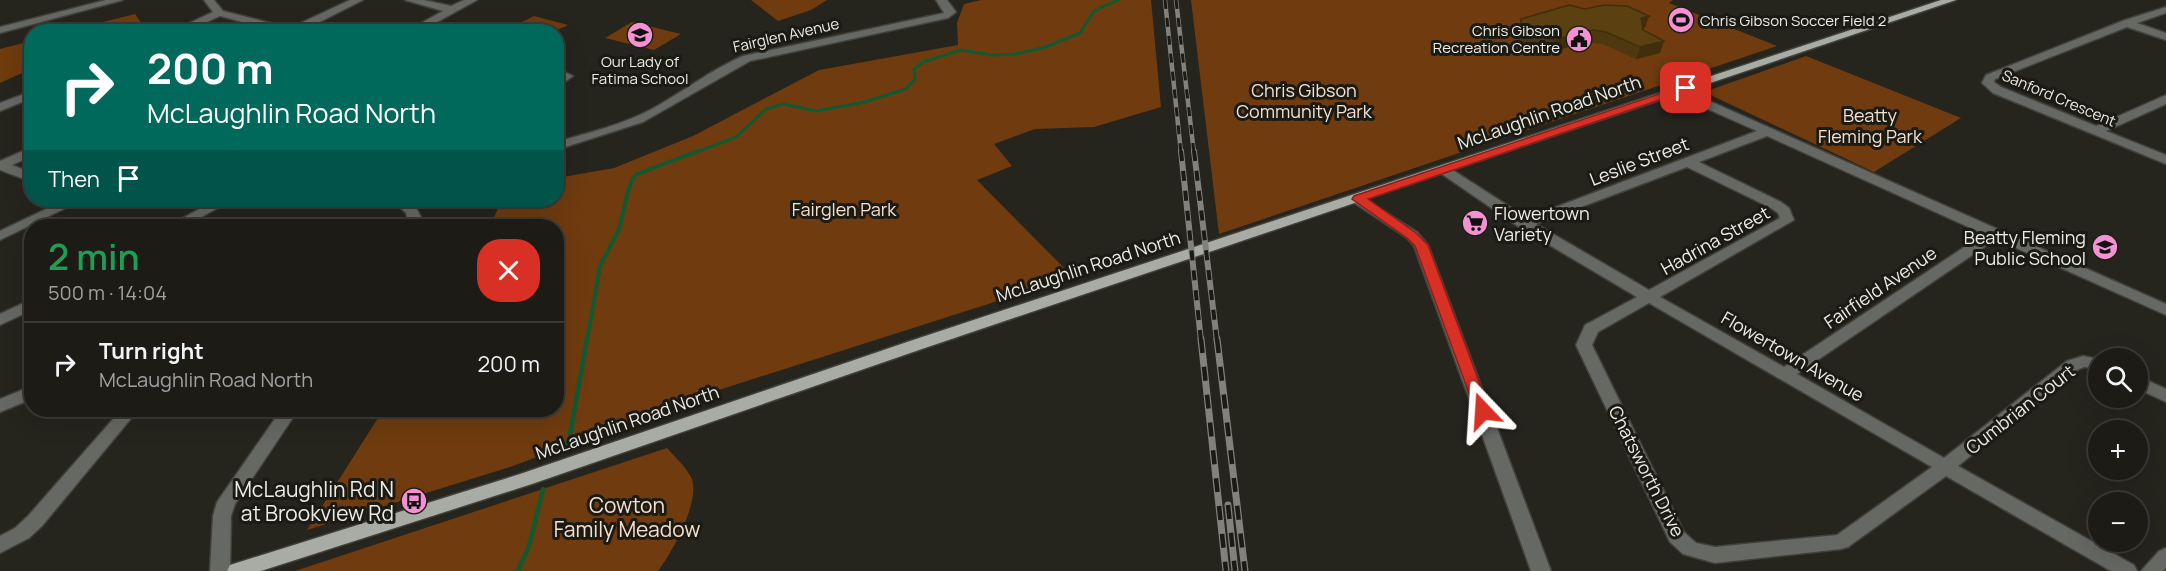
<!DOCTYPE html>
<html lang="en">
<head>
<meta charset="utf-8">
<style>
  :root { --surface:#1c1b16; --page:#25241f; --text:#f1f3f6; --muted:#a0a1a1; --line:#3a3935 }
  body { margin:0; font-family:Manrope,sans-serif; background:var(--page); color:var(--text); height:100vh; display:flex; flex-direction:column; font-size:22px; white-space:nowrap }
  * { box-sizing:border-box; margin:0 }
  p { font-size:20px; color:var(--muted) }
  .icon { flex:none; width:33px; height:33px; fill:none; stroke:currentColor; stroke-width:2; stroke-linecap:round; stroke-linejoin:round }
  .map { position:relative; flex:1; overflow:hidden }
  .side { position:absolute; left:24px; top:219px; width:540px; height:198px; display:flex; flex-direction:column; background:var(--surface); border-radius:24px; box-shadow:0 6px 24px #0002,0 0 0 2px var(--line) }
  .side>* { flex:none }
  .hud { position:absolute; left:24px; top:24px; width:540px; height:183px; border-radius:24px; box-shadow:0 6px 24px #0002,0 0 0 2px var(--line); background:#00695c; color:#fff; overflow:hidden }
  .controls { position:absolute; left:2088px; top:348px; display:grid; gap:12px }
  .controls a { display:grid; place-items:center; width:60px; height:60px; border-radius:50%; background:var(--surface); box-shadow:0 6px 24px #0002,0 0 0 2px var(--line); font-size:30px }
  .pin { position:absolute; display:grid; place-items:center; width:51px; height:51px; color:#fff; margin:-26px; border-radius:12px; box-shadow:0 3px 9px #0006 }
  .me { position:absolute; width:66px; margin:-33px; rotate:340deg; stroke-linejoin:round; filter:drop-shadow(0 0 4px #0008) }
  .turn { display:flex; align-items:center; gap:21px; height:126px; padding:0 24px; font-size:27px }
  .turn .icon { width:78px; height:78px; stroke-width:2.5 }
  .turn b { display:block; font-size:42px; line-height:51px }
  .then { display:flex; align-items:center; height:57px; padding:0 24px; background:#0003; gap:12px; font-size:22px }
  .round { display:grid; place-items:center; flex:none; width:63px; height:63px; border-radius:24px; background:var(--page) }
  .headline { display:flex; align-items:center; justify-content:space-between; height:102px; padding:0 24px }
  h1 { font-size:36px; font-weight:600; line-height:45px; color:#1e9e55 }
  ul { padding:0; list-style:none }
  li { display:flex; align-items:center; gap:18px; height:84px; padding:0 24px; border-top:2px solid var(--line) }
  li div { flex:1 }
  li b { display:block; font-size:22px }
  li em { font-style:normal }
  .map>svg:first-child { display:block }
  .green { fill:#6f3b0f }
  .lines { fill:none; stroke-linecap:round; stroke-linejoin:round }
  .stream-far2 { stroke:#105a32; stroke-width:3 }
  .stream-far1 { stroke:#105a32; stroke-width:4 }
  .stream { stroke:#105a32; stroke-width:4.5 }
  .minor-casing { stroke:#414039; stroke-width:3 }
  .major-casing { stroke:#414039; stroke-width:3 }
  .minor { fill:#666864; fill-rule:evenodd }
  .major { fill:#a8aca5; fill-rule:evenodd }
  .rail-far2-casing { stroke:#82817c; stroke-width:4.5 }
  .rail-far1-casing { stroke:#82817c; stroke-width:6 }
  .rail-casing { stroke:#82817c; stroke-width:7 }
  .rail-far2 { stroke:#1b1b14; stroke-width:3; stroke-dasharray:9; stroke-linecap:butt }
  .rail-far1 { stroke:#1b1b14; stroke-width:4; stroke-dasharray:10; stroke-linecap:butt }
  .rail { stroke:#1b1b14; stroke-width:4.5; stroke-dasharray:14; stroke-linecap:butt }
  .wall { fill:#4e380f }
  .shaded-wall { fill:#402e0c }
  .building { fill:#5b4111; stroke:#402e0c; stroke-width:1.5 }
  .route { fill:#d93025; stroke:#8d1f18; stroke-width:1.5 }
  .labels { text-anchor:middle; dominant-baseline:central; stroke-width:6; stroke-linejoin:round; paint-order:stroke }
  .far-poi-label { font-size:15px; fill:#edece8; stroke:#1b1b14; text-anchor:start }
  .far-street-label { font-size:15px; fill:#edece8; stroke:#1b1b14 }
  .park-label { font-size:18px; fill:#f5dfd1; stroke:#1b1b14 }
  .street-label { font-size:18px; fill:#edece8; stroke:#1b1b14 }
  .poi-label { font-size:18px; fill:#edece8; stroke:#1b1b14; text-anchor:start }
  .near-poi-label { font-size:21px; fill:#edece8; stroke:#1b1b14; text-anchor:end }
  .near-park-label { font-size:21px; fill:#f5dfd1; stroke:#1b1b14 }
</style>
</head>
<body>
<div class="map">
<svg width="2166" height="571" viewBox="0 0 2166 571">
  <rect width="100%" height="100%" fill="#25241d"/>
  <g class="green">
    <path d="M751,0H827L811,10L778,21Z"/>
    <path d="M981,0H1151L1161,107L1094,127L1035,129L994,144L1012,166L977,180L1073,277L697,397L510,467L307,530L383,410H556V226H490L502,200H556L557,178L614,168L693,136L819,70L958,45L957,23L964,4Z"/>
    <path d="M1191,0H1673L1669,3L1777,46L1219,234Z"/>
    <path d="M135,14L142,24L123,31H67Z"/>
    <path d="M534,16L568,25C550,35 534,31 514,26Z"/>
    <path d="M632,22L681,34L654,50L605,38Z"/>
    <path d="M31,41V69L0,83V49Z"/>
    <path d="M1806,56L1961,118L1874,172L1704,92Z"/>
    <path d="M667,448C675,457 685,466 691,477C702,499 672,553 658,571H295Z"/>
  </g>
  <g class="lines">
    <path class="stream-far2" d="M694,153L736,137L766,109L783,104L816,111L865,102L906,89L915,79L914,69L923,62L961,50L991,55L1016,54L1046,47L1080,33L1094,11L1118,0"/>
    <path class="stream-far1" d="M587,341L600,266L619,229L629,188L635,175L698,151"/>
    <g class="stream">
      <path d="M562,452L569,440L587,339"/>
      <path d="M518,571L529,546L543,489"/>
    </g>
    <g class="minor-casing">
      <g id="minor">
        <path d="M106,0H123L0,33V27Z"/>
        <path d="M204,0H214L223,11L290,28L350,0H363L300,32H279L220,16L185,32H170L213,12Z"/>
        <path d="M405,0H424L451,6L464,0H477L419,32H405L443,11Z"/>
        <path d="M936,0H947L956,12L948,18L750,61L643,122L556,150V142C588,133 621,125 650,110C682,93 710,70 743,56L944,13Z"/>
        <path d="M2166,7V13L2137,23L2166,33V40L2127,27L1995,79L1994,82L2001,87L2096,126L2166,95V104L2106,131L2166,155V164L1993,93L1982,83L1986,75L2125,20Z"/>
        <path d="M556,68L573,76L556,88V79L559,77L556,76Z"/>
        <path d="M1678,87L2166,304V315L1996,239L1797,374L1944,458L2067,361L2083,356L2098,359V369L2084,367L2079,369L1958,466L2134,565L2137,571H2111L1946,476L1848,547L1841,549L1715,563L1683,554L1670,542L1576,345L1585,325L1637,297L1519,227L1436,170L1443,166L1448,167L1527,218L1757,131L1674,94L1672,91ZM1767,136L1984,234L1784,367L1660,297L1794,220L1789,208L1781,202L1699,162ZM1687,167L1771,208L1778,213L1780,218L1649,290L1536,224ZM1649,303L1932,467L1837,535L1715,547L1696,543L1684,532L1592,345L1598,332Z"/>
        <path d="M32,91V98L0,111V103Z"/>
        <path d="M32,147V156L12,165L32,173V182L0,170V161Z"/>
        <path d="M1358,195L1417,232L1428,245L1551,571H1531L1414,246L1407,238L1353,202L1351,199L1353,196Z"/>
        <path d="M65,200H82L0,240V231Z"/>
        <path d="M216,200H232L185,226H168Z"/>
        <path d="M392,200C411,200 420,207 423,226H409L406,213Z"/>
        <path d="M32,299V310L0,325V314Z"/>
        <path d="M2138,376L2166,389V402L2138,389Z"/>
        <path d="M32,386V399L0,412V399Z"/>
        <path d="M121,410H138L42,526L29,538L0,553V536L15,528L28,516Z"/>
        <path d="M281,410H298L235,504L231,516L230,571H210L213,516L217,502Z"/>
        <path d="M2166,548V568L2163,571H2141L2159,551Z"/>
      </g>
    </g>
    <g class="major-casing">
      <path id="major" d="M1941,0H1956L919,350L532,484L261,571H227L230,565L520,474L907,342Z"/>
    </g>
    <use href="#minor" class="minor"/>
    <use href="#major" class="major"/>
    <g class="rail-far2-casing">
      <g id="rail-far2">
        <path d="M1165,0L1181,153"/>
        <path d="M1176,0L1194,153"/>
      </g>
    </g>
    <g class="rail-far1-casing">
      <g id="rail-far1">
        <path d="M1181,151L1201,341"/>
        <path d="M1194,151L1217,341"/>
      </g>
    </g>
    <g class="rail-casing">
      <g id="rail">
        <path d="M1201,339L1226,571"/>
        <path d="M1217,339L1245,571"/>
        <path d="M1228,505L1235,571"/>
      </g>
    </g>
    <use href="#rail-far2" class="rail-far2"/>
    <use href="#rail-far1" class="rail-far1"/>
    <use href="#rail" class="rail"/>
  </g>
  <path class="wall" d="M1521,19L1645,28H1643V30L1660,53L1636,59L1603,44L1591,43H1580L1553,52L1535,50L1518,40L1519,31Z"/>
  <g class="shaded-wall">
    <path d="M1649,16L1645,28L1637,30L1641,18Z"/>
    <path d="M1584,31L1580,43L1553,52L1556,40Z"/>
    <path d="M1664,41L1660,53L1636,59L1640,47Z"/>
  </g>
  <path class="building" d="M1569,5L1585,9L1604,5L1627,6L1649,16L1641,18L1643,30L1664,41L1640,47L1606,32L1594,30L1584,31L1556,40L1538,37L1521,28V19Z"/>
  <path class="route" d="M1686,85L1691,88L1689,90L1368,199L1416,233L1428,245L1490,411L1488,415H1477L1415,246L1407,238L1352,199L1354,196Z"/>
  <defs>
    <g id="stadium-disc" transform="scale(1.35)"><circle r="9.5" fill="#f491d3" stroke="#1b1b14"/><path d="M0-5a6.5 5 0 1 0 0 10a6.5 5 0 1 0 0-10ZM-3.5-1.8h7v3.6h-7Z" fill="#111"/></g>
    <g id="school-disc" transform="scale(1.35)"><circle r="9.5" fill="#f491d3" stroke="#1b1b14"/><path d="M0-5L7-2L0 1L-7-2ZM-4 1L0 2.5L4 1V4Q0 6-4 4Z" fill="#111"/></g>
    <g id="civic-disc" transform="scale(1.35)"><circle r="9.5" fill="#f491d3" stroke="#1b1b14"/><path d="M-.6-6.5H3V-4.5H.6V-3L4-1V1h2V6H-6V1h2V-1L-.6-3ZM-1.2 2.5V6h2.4V2.5Z" fill="#111"/></g>
    <g id="supermarket-disc" transform="scale(1.35)"><circle r="9.5" fill="#f491d3" stroke="#1b1b14"/><path d="M-6-5.5h2.5l.6 2H6L4.5 2H-2.5L-4.4-4H-6ZM-1.5 3.2a1.3 1.3 0 1 0 .1 0ZM3 3.2a1.3 1.3 0 1 0 .1 0Z" fill="#111"/></g>
    <g id="bus-disc" transform="scale(1.35)"><circle r="9.5" fill="#f491d3" stroke="#1b1b14"/><path d="M-5-6H5V4H4V6H2V4H-2V6H-4V4H-5ZM-3.5-4V0h7V-4ZM-3.5 1.2v1.5H-2V1.2ZM2 1.2v1.5H3.5V1.2Z" fill="#111"/></g>
  </defs>
  <g fill-rule="evenodd">
    <use href="#stadium-disc" x="1681" y="20"/>
    <use href="#school-disc" x="640" y="35"/>
    <use href="#civic-disc" x="1579" y="39"/>
    <use href="#supermarket-disc" x="1475" y="223"/>
    <use href="#school-disc" x="2105" y="247"/>
    <use href="#bus-disc" x="414" y="501"/>
  </g>
  <g class="labels">
    <g class="far-poi-label">
      <text x="1700" y="20">Chris Gibson Soccer Field 2</text>
      <text x="1560" y="30" text-anchor="end">Chris Gibson<tspan x="1560" dy="17">Recreation Centre</tspan></text>
      <text x="640" y="61" text-anchor="middle">Our Lady of<tspan x="640" dy="17">Fatima School</tspan></text>
    </g>
    <g class="far-street-label">
      <text transform="translate(786 35) rotate(-13)">Fairglen Avenue</text>
      <text transform="translate(2059 98) rotate(23)">Sanford Crescent</text>
    </g>
    <g class="park-label">
      <text x="1304" y="90">Chris Gibson<tspan x="1304" dy="21">Community Park</tspan></text>
      <text x="1870" y="115">Beatty<tspan x="1870" dy="21">Fleming Park</tspan></text>
      <text x="844" y="209">Fairglen Park</text>
    </g>
    <g class="street-label">
      <text transform="translate(1549 112) rotate(-19)">McLaughlin Road North</text>
      <text transform="translate(1639 161) rotate(-21)">Leslie Street</text>
      <text transform="translate(1715 240) rotate(-29)">Hadrina Street</text>
      <text transform="translate(1088 266) rotate(-18)">McLaughlin Road North</text>
      <text transform="translate(1880 287) rotate(-34)">Fairfield Avenue</text>
      <text transform="translate(1793 356) rotate(30)">Flowertown Avenue</text>
      <text transform="translate(2020 409) rotate(-38)">Cumbrian Court</text>
      <text transform="translate(627 422) rotate(-19)">McLaughlin Road North</text>
      <text transform="translate(1647 471) rotate(63)">Chatsworth Drive</text>
    </g>
    <g class="poi-label">
      <text x="1494" y="213">Flowertown<tspan x="1494" dy="21">Variety</tspan></text>
      <text x="2086" y="237" text-anchor="end">Beatty Fleming<tspan x="2086" dy="21">Public School</tspan></text>
    </g>
    <g class="near-poi-label">
      <text x="394" y="489">McLaughlin Rd N<tspan x="394" dy="24">at Brookview Rd</tspan></text>
    </g>
    <g class="near-park-label">
      <text x="627" y="505">Cowton<tspan x="627" dy="24">Family Meadow</tspan></text>
    </g>
  </g>
</svg>
<div class="controls">
<a><svg class="icon" aria-label="search" viewBox="0 0 24 24"><circle cx="10" cy="10" r="6"/><path d="M15 15l6 6"/></svg></a>
<a>+</a>
<a>−</a>
</div>
<div class="pin" style="left:1686px;top:88px;background:#d93025"><svg class="icon" aria-label="arrive" viewBox="0 0 24 24"><path d="M6 21V4h12l-3 4 3 4H6"/></svg></div>
<svg class="me" style="left:1483px;top:411px" viewBox="-20 -20 40 40"><path d="M0-17L14 15 0 8-14 15z" fill="#d93025" stroke="#fff" stroke-width="4"/></svg>
<div class="hud">
<div class="turn"><svg class="icon" aria-label="right" viewBox="0 0 24 24"><path d="M7 20v-9h11M14 6l5 5-5 5"/></svg><div><b>200 m</b>McLaughlin Road North</div></div>
<div class="then">Then<svg class="icon" aria-label="arrive" viewBox="0 0 24 24"><path d="M6 21V4h12l-3 4 3 4H6"/></svg></div>
</div>
<section class="side">
<div class="headline"><div><h1>2 min</h1><p>500 m · 14:04</p></div><a class="round" style="background:#d93025;color:#fff"><svg class="icon" aria-label="close" viewBox="0 0 24 24"><path d="M6 6l12 12M18 6L6 18"/></svg></a></div>
<ul>
<li><svg class="icon" aria-label="right" viewBox="0 0 24 24"><path d="M7 20v-9h11M14 6l5 5-5 5"/></svg><div><b>Turn right</b><p>McLaughlin Road North</p></div><em>200 m</em></li>
</ul>
</section>
</div>
</body>
</html>
